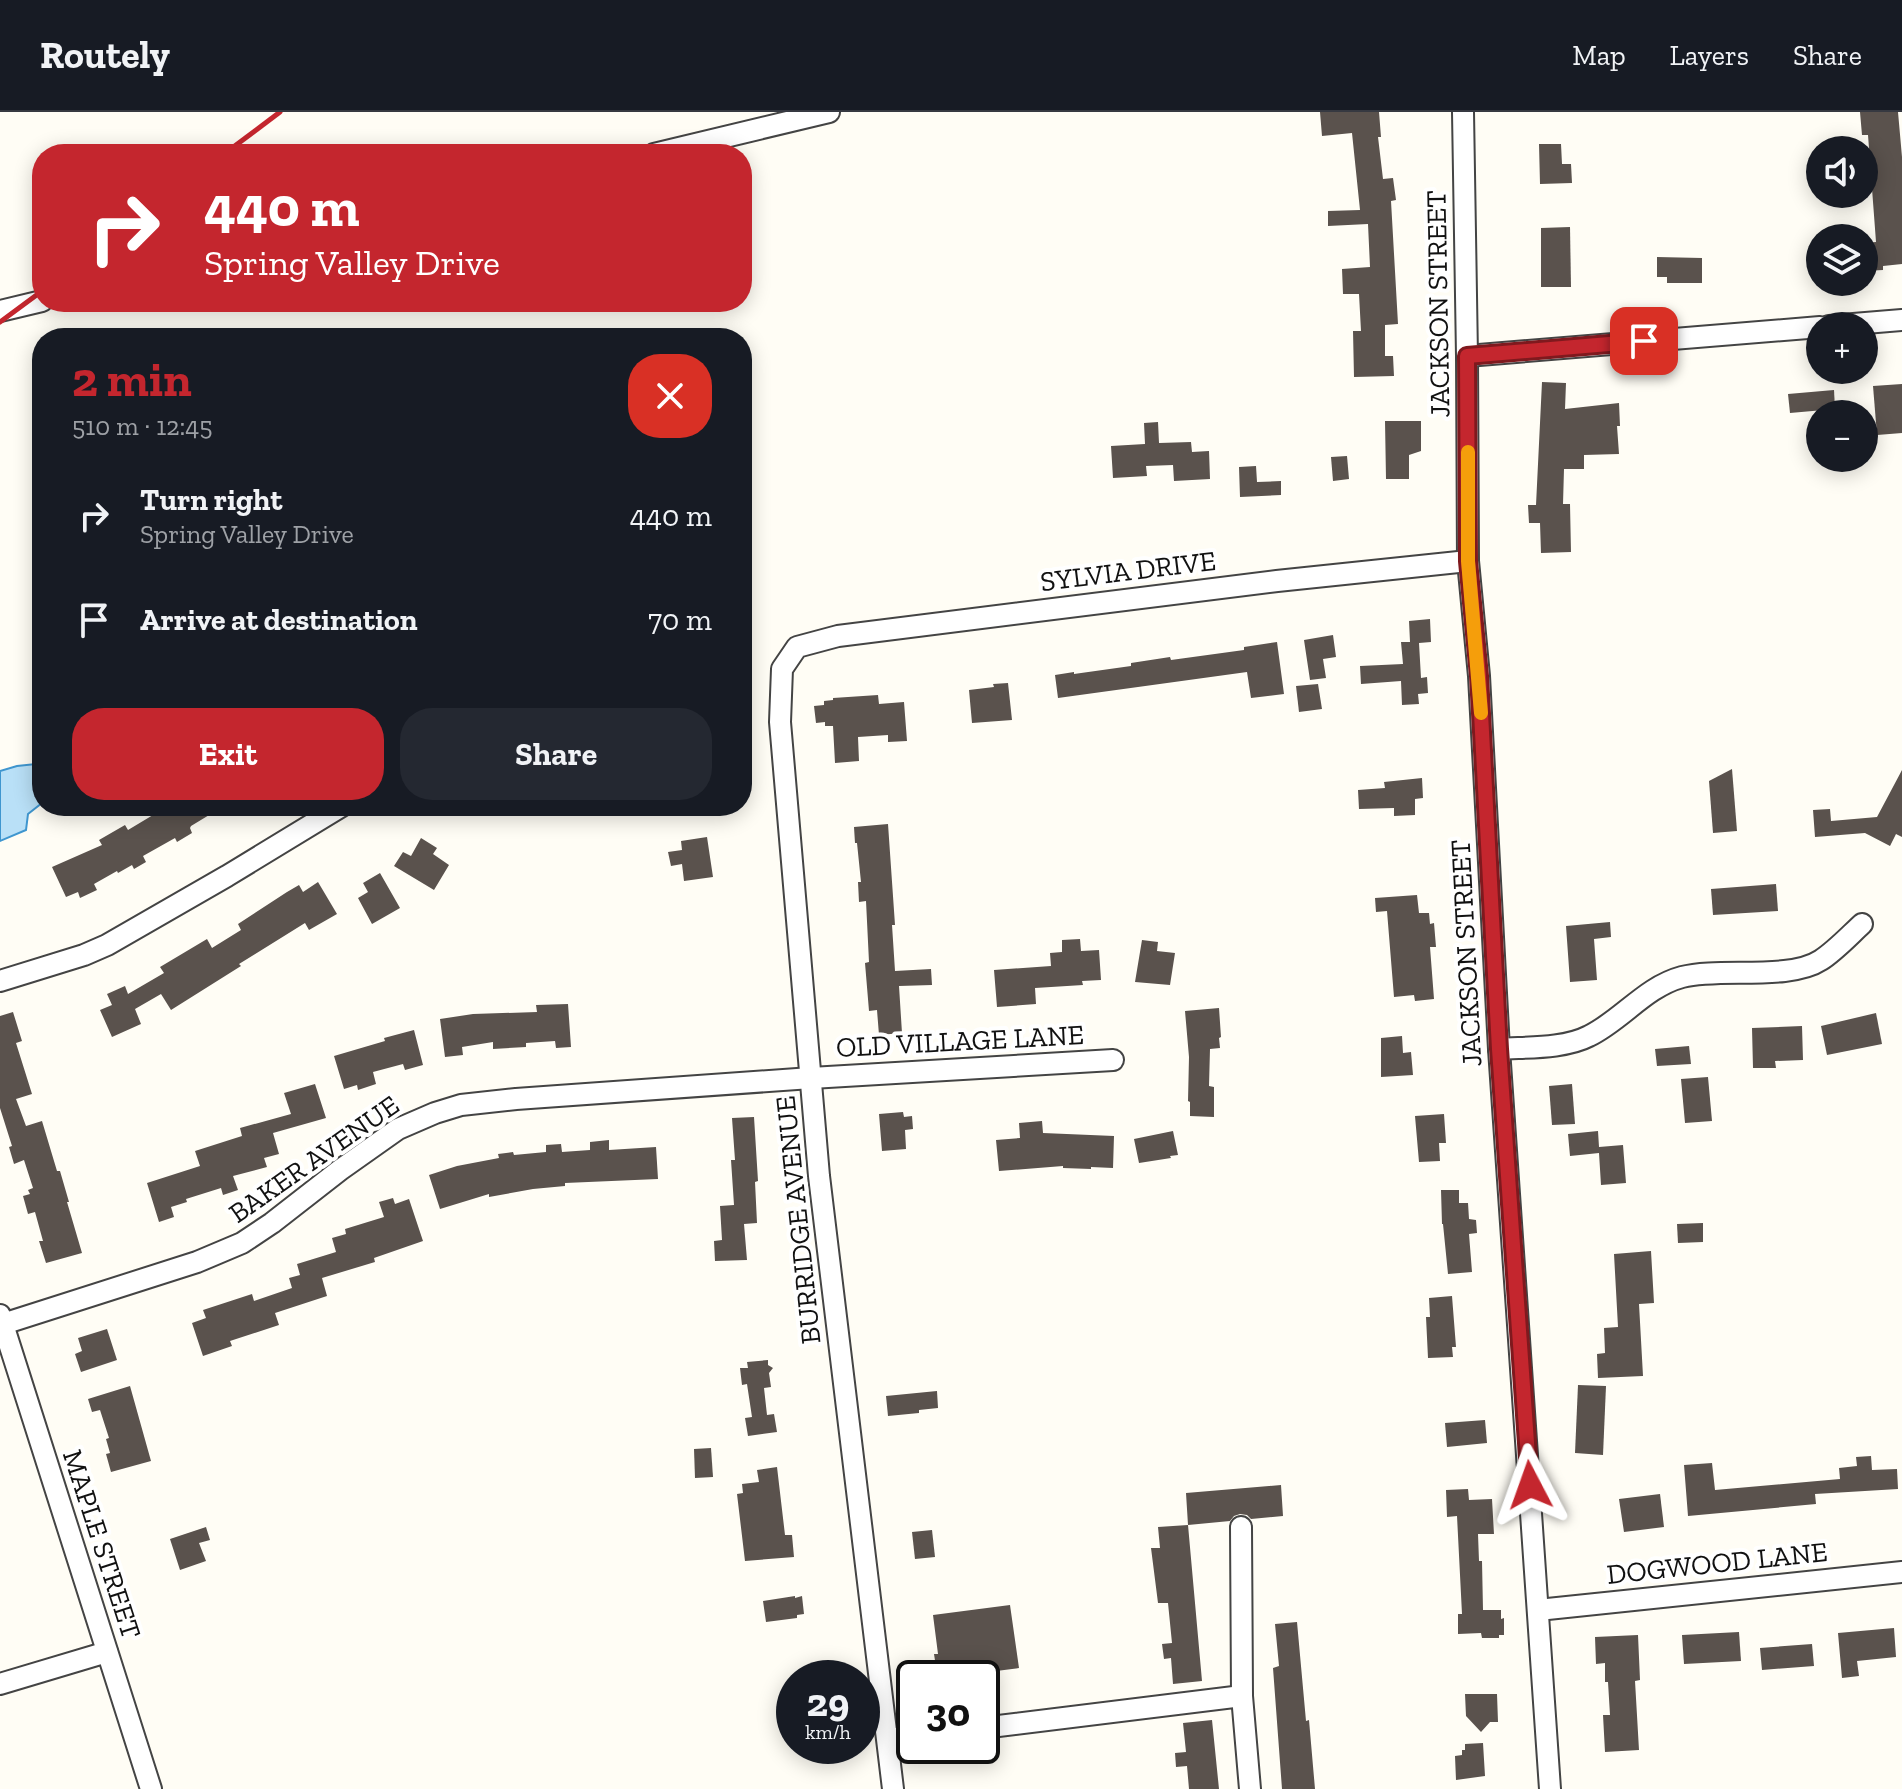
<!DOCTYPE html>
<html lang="en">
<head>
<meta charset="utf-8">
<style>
  :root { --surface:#171b24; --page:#242831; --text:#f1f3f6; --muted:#9ea1a6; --line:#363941; --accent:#c4262e }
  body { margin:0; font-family:"Zilla Slab",serif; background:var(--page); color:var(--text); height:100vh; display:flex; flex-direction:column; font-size:30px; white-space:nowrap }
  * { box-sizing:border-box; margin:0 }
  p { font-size:26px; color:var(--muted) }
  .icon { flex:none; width:44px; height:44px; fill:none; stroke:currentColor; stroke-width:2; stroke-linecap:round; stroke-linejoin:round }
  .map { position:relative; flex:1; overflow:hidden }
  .side { position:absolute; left:32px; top:216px; width:720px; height:488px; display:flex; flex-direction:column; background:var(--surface); border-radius:32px; box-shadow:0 4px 20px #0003 }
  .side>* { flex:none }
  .banner { position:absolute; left:32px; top:32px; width:720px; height:168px; border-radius:32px; box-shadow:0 4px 20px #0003; background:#c4262e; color:#fff; overflow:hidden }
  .fabs { position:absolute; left:1806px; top:24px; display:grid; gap:16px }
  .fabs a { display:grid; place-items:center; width:72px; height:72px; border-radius:50%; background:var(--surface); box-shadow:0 4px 20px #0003; font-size:40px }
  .speed { position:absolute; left:776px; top:1548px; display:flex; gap:16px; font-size:40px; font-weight:700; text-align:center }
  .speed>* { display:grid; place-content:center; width:104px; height:104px; border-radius:50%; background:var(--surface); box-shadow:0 4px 20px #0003; line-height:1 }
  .speed small { font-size:20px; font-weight:400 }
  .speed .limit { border:4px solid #111; border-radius:12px; background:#fff; color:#111 }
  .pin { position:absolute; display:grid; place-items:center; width:68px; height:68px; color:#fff; margin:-34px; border-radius:16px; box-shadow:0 4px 12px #0006 }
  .me { position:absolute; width:88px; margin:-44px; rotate:356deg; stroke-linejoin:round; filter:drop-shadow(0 0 6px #0008) }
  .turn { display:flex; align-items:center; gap:28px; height:168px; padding:0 40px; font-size:36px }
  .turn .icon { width:104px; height:104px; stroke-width:2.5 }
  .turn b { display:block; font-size:56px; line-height:68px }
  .round { display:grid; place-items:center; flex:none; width:84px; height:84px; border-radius:32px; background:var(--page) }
  .head { display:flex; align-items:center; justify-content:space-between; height:136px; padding:0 40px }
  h1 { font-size:48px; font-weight:700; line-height:60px; color:var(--accent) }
  .primary-button { display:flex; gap:16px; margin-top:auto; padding:16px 40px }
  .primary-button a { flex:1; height:92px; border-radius:32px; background:var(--accent); color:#fff; font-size:32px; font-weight:700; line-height:92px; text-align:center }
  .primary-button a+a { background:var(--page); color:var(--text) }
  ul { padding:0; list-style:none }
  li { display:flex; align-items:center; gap:24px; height:104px; padding:0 40px }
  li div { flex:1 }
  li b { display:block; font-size:30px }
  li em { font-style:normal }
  header { display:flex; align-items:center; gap:48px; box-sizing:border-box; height:112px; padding:0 40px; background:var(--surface); border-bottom:2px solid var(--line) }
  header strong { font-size:38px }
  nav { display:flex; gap:44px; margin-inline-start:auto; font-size:28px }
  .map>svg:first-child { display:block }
  .water { fill:#b9e0f7; stroke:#3f96cf; stroke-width:2 }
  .building { fill:#5a524d }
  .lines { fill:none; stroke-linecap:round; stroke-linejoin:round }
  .street-casing { stroke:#444; stroke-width:24 }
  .street { stroke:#fff; stroke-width:20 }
  .rail { stroke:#c4262e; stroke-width:5 }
  .route-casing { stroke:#7f191e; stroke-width:20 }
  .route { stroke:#c4262e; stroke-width:14 }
  .slow { stroke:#f59e0b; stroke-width:14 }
  .labels { text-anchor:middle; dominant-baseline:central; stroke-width:8; stroke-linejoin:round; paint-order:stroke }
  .street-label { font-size:28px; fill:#111; stroke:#fff }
</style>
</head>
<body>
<header>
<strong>Routely</strong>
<nav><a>Map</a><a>Layers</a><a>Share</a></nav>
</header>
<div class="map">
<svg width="1902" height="1677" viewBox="0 0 1902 1677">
  <rect width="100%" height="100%" fill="#fffdf5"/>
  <path class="water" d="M36,652L42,656V691L28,702L26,718L0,729V659L17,654Z"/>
  <g class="building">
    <path d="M1320,0H1379L1381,25H1378L1383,67L1393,66L1396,88L1391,89L1398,212L1385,213V244H1393L1394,264L1354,265L1353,219H1361L1359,182H1343L1342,157L1370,155L1368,112L1328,114V99L1360,98L1352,21L1322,24Z"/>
    <path d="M1860,0H1898L1902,45V152L1883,154V158L1864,159V131L1876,130L1868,23H1862Z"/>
    <path d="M1539,32H1561L1562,52H1571L1572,71L1540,72Z"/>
    <path d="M1570,115L1571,175H1541V116Z"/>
    <path d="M1657,145L1702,146V171H1667V165H1657Z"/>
    <path d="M1542,270L1566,271L1565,297L1619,291L1620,314H1617L1619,342L1584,343V357H1564L1563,392H1570L1571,440L1541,441L1540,411H1529L1528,393H1536Z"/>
    <path d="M1902,272V321L1877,323L1873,274Z"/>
    <path d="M1834,278L1835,297L1790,301L1788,282Z"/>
    <path d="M1385,309H1421V339L1409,343V367H1386Z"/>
    <path d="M1158,310L1159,331L1191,330L1192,340L1209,339L1210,367L1174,369L1173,353L1146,354L1147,364L1113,366L1111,334L1145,332L1144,311Z"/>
    <path d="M1347,344L1349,367L1333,369L1331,345Z"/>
    <path d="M1256,354L1257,370L1281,369V383L1240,385L1239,355Z"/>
    <path d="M1430,507L1431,530L1419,531L1421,566L1427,565L1428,581L1418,582L1419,592L1402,593L1401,569L1361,572L1360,554L1403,552L1401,530H1410L1409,509Z"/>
    <path d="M1333,523L1336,545L1323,547L1326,566L1310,568L1304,528Z"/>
    <path d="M1277,530L1284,582L1251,586L1247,560L1058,586L1055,563L1074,560V562L1131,554V551L1170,545L1171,548L1244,538V535Z"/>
    <path d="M1008,571L1012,608L972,611L969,578L994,575L993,572Z"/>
    <path d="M1318,572L1322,597L1299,600L1296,574Z"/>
    <path d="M878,583L879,592L904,590L907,629L888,630V623L858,625L859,649L835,651L833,614H825V610L816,611L814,594L824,593V589L833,588V586Z"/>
    <path d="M1732,657L1737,719L1713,721L1709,669Z"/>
    <path d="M1902,658V725L1896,722L1890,734L1865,721L1815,725L1813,698L1830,697L1831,709L1877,705Z"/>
    <path d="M1422,666L1423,686L1415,687V703L1394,704V696L1359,697L1358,678L1385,676L1384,670Z"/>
    <path d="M168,694H224L191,714L190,716L192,721L177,730L175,726L143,744L146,750L134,757L132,753L118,761L117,759L94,772L97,778L80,786L78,780L66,785L52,755L102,733L99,728L125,713L128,718Z"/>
    <path d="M888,712L895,813H892L895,859L931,857L932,873L899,874L902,921L879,923L877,898L869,899L865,851L869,850L866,789L859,790L858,770H861L857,731H855L854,715Z"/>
    <path d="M707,725L713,765L684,769L682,752L671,754L668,740L682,738L681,729Z"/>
    <path d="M421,726L437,736L433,742L449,753L434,778L394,754L403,740L411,744Z"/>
    <path d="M380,761L400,796L372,812L358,786L368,780L363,771Z"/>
    <path d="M318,770L337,802L309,818L305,811L239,852L241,854L171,898L161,882L135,897L141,912L112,925L100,898L112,893L107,882L125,874L128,882L164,861L160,855L207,827L212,836L241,818L238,812L287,780L299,773L303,780Z"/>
    <path d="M1776,772L1778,799L1713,803L1711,777Z"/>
    <path d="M1417,783L1419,801H1429L1430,812L1434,811L1436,835H1430L1434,887L1415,889L1414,883L1394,885L1387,799L1376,800L1375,786Z"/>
    <path d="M1610,810L1611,825L1594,827L1597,868L1570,870L1566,814Z"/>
    <path d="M1080,827L1081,839L1099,838L1101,868L1082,869L1083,873L1035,876L1036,892L997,895L994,858L1051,854L1050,841L1062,840V828Z"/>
    <path d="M1142,828L1158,830L1157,839L1175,841L1170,873L1135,870Z"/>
    <path d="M568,892L571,935L556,936L555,929L526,931V935L493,937V930L462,935L463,943L445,945L440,907L473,902L537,900L536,893Z"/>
    <path d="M1219,896L1221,925L1219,926L1220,936L1210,937L1209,974L1214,975V1005L1190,1004V990L1188,989L1189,945L1185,899Z"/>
    <path d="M13,900L22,929L16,931L32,982L16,987L26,1014L42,1009L57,1059H60L69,1090H67L82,1141L46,1151L39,1129H43L35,1100L28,1102L23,1084L30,1082L28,1078L33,1076L24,1048L14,1052L9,1035L12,1034L0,996V904Z"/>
    <path d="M1876,901L1882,932L1827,943L1821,914Z"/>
    <path d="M1802,914L1803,948L1775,949L1776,956H1753L1752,916Z"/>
    <path d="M414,918L423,953L405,958L403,952L373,960L376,972L358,978L357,973L344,977L334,944L385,929L384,926Z"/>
    <path d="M1402,924L1403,941L1411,940L1413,963L1381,965V926Z"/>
    <path d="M1689,934L1691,952L1657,954L1655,937Z"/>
    <path d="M1708,965L1712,1009L1685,1011L1681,967Z"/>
    <path d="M315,972L326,1006L273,1021L279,1042L264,1046L267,1055L233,1064L238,1078L223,1083L221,1076L186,1087L187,1090L171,1095L174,1105L159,1110L147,1071L200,1054L195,1039L242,1024L240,1016L291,1002L284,981Z"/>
    <path d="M1572,972L1575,1012L1552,1013L1549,974Z"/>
    <path d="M903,1000L904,1005L912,1004L913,1017L905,1018L906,1037L882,1039L879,1002Z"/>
    <path d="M1444,1002L1446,1031H1439L1440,1049L1419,1050L1415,1004Z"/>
    <path d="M754,1005L758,1069L755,1070L757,1111L744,1112L747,1148L715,1149L714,1129L722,1128L720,1094L734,1093L731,1048H735L732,1006Z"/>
    <path d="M1042,1009L1043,1021L1114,1024L1113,1056L1091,1055V1057L1063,1056V1054L999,1059L996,1028L1020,1026L1019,1011Z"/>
    <path d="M1173,1019L1178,1043L1170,1044L1171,1046L1139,1051L1134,1027Z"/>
    <path d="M1598,1019L1599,1035L1623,1033L1626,1071L1601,1073L1599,1041L1570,1044L1568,1022Z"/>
    <path d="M609,1028V1038L656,1035L658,1067L565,1071V1074L533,1077L489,1085V1082L440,1097L429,1063L457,1054L499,1046L498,1042L513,1040L514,1043L546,1040V1033L561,1032L562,1040L590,1038V1030Z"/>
    <path d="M1441,1078H1459V1091H1468L1469,1107L1476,1108L1477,1121L1469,1122L1472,1160L1448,1162L1443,1112H1442Z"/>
    <path d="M393,1086L395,1092L409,1087L423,1129L374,1146L375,1150L322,1166L327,1184L275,1201L279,1213L230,1229L232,1234L203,1244L192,1211L206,1206L203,1198L252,1182L254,1189L292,1176L289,1166L300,1163L297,1152L336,1140L332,1126L346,1122L345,1117L384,1105L379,1090Z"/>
    <path d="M1703,1111V1130L1678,1131L1677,1112Z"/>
    <path d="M1651,1139L1654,1191L1639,1192L1643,1264L1598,1266L1597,1242L1605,1241L1604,1216L1618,1215L1614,1142Z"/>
    <path d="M1452,1184L1456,1235H1452L1453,1245L1428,1246L1426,1205H1430L1429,1186Z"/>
    <path d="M107,1217L117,1248L81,1260L75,1242L82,1239L78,1226Z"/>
    <path d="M768,1248V1253L773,1256L769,1261L771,1275L764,1276L767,1303L774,1302L777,1320L748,1324L745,1306L752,1305L747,1272L742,1273L740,1256H748L747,1250Z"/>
    <path d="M1578,1273L1606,1274L1603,1343L1575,1341Z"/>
    <path d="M130,1274L151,1349L111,1360L106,1342L110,1341L106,1327L109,1326L100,1298L92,1300L88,1287Z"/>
    <path d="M937,1279L938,1296L919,1298V1301L888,1304L886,1284Z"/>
    <path d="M1485,1308L1487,1331L1447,1335L1445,1311Z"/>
    <path d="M711,1336L713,1365L695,1366L694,1337Z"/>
    <path d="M1871,1344L1872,1358L1897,1357L1898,1377L1815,1382L1816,1392L1688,1404L1684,1353L1712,1351L1715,1378L1840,1367L1839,1356L1857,1354L1856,1345Z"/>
    <path d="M777,1355L785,1423H792L794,1445L745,1449L737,1382L743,1381L742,1372L759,1370L757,1358Z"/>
    <path d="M1281,1373L1283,1404L1251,1407L1247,1403L1240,1402L1234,1404L1230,1409L1188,1413L1186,1381Z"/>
    <path d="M1468,1377L1469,1388L1492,1387L1494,1422H1478L1479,1449H1482L1483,1498H1501V1507L1504,1506V1523H1499V1526H1482L1481,1521L1458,1522V1502H1462L1457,1404L1447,1405L1446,1378Z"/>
    <path d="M1660,1382L1664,1415L1624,1420L1619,1387Z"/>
    <path d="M1188,1413L1202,1569L1173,1572L1171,1546L1164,1547L1162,1532L1172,1531L1168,1491H1158L1151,1436H1160L1158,1415Z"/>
    <path d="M206,1415L210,1428L199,1431L206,1449L180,1458L170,1427Z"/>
    <path d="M932,1418L935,1445L915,1447L912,1420Z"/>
    <path d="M795,1484V1486L802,1484L804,1502L797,1503V1506L766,1510L763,1489Z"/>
    <path d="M1010,1493L1019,1556L941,1566L940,1555H936L934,1542H938L933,1503Z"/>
    <path d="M1297,1510L1306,1609L1309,1608L1315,1677H1282L1273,1556L1279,1554L1275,1512Z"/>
    <path d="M1894,1516L1896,1545L1857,1549L1859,1564L1842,1566L1838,1521Z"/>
    <path d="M1739,1520L1741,1549L1684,1552L1682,1523Z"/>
    <path d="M1638,1523L1640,1568L1635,1569L1639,1638L1605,1640L1603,1603H1610L1608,1570H1605V1551L1596,1552L1595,1525Z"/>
    <path d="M1812,1532L1814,1554L1762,1558L1760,1536Z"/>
    <path d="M1465,1582H1497L1498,1610H1490L1481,1620L1466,1604Z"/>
    <path d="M1212,1608L1219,1677H1189L1187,1654L1176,1655L1175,1641L1186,1640L1183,1611Z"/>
    <path d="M1483,1631L1485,1664L1456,1668L1455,1644L1462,1643V1638H1465V1632Z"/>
  </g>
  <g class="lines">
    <g class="street-casing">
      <g id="street">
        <path d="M1463,0L1467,244L1468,449L1479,564L1499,937L1550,1677"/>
        <path d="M654,42L829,0"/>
        <path d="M0,199L42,189"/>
        <path d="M1829,214L1902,208"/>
        <path d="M1467,244L1820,215"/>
        <path d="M0,869L84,843L107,833L227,764L342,694"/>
        <path d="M1499,937C1526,935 1564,937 1589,924C1622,908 1645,875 1682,865C1720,855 1789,869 1821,848C1835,839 1849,824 1862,812"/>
        <path d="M0,1203L151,1677"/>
        <path d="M3,1212L197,1150L242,1131L272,1111L340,1058L398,1017L435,1001L461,993L516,987L811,966L1113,948"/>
        <path d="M1241,1415L1242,1584L1250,1677"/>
        <path d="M1538,1498L1902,1460"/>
        <path d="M0,1572L107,1540"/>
        <path d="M982,1616L1242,1584"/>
        <path d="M888,1627L914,1624"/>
        <path d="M893,1677L819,1064L780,610L782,557L797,535L838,524L1277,469L1468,449"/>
      </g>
    </g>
    <use href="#street" class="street"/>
    <g class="rail">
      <path d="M224,42L280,0"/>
      <path d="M0,210L42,179"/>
    </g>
  </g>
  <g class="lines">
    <g class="route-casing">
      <path id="route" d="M1530,1373L1499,937L1479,564L1468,449L1467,244L1644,229"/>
    </g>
    <use href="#route" class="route"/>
    <path class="slow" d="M1468,340V449L1481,601"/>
  </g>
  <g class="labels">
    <g class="street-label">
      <text transform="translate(1438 192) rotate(-91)">JACKSON STREET</text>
      <text transform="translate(1128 459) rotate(-7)">SYLVIA DRIVE</text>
      <text transform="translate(1466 841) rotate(-93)">JACKSON STREET</text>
      <text transform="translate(960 929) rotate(-3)">OLD VILLAGE LANE</text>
      <text transform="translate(314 1047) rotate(-35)">BAKER AVENUE</text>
      <text transform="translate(798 1108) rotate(-96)">BURRIDGE AVENUE</text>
      <text transform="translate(102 1432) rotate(72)">MAPLE STREET</text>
      <text transform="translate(1717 1451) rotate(-6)">DOGWOOD LANE</text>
    </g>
  </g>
</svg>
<div class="fabs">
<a><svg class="icon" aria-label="sound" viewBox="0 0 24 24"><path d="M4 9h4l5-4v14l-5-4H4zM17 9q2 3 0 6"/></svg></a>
<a><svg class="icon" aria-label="layers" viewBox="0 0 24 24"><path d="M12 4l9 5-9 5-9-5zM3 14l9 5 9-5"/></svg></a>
<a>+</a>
<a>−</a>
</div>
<div class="speed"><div>29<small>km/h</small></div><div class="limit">30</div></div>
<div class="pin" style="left:1644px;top:229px;background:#d93025"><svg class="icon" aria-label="arrive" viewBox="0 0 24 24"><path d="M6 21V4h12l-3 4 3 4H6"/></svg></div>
<svg class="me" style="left:1530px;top:1373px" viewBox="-20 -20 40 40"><path d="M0-17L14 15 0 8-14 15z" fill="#c4262e" stroke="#fff" stroke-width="4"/></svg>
<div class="banner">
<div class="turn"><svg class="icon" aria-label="right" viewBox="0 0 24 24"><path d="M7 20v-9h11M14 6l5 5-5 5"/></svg><div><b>440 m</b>Spring Valley Drive</div></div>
</div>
<section class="side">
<div class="head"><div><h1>2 min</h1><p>510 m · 12:45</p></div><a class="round" style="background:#d93025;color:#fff"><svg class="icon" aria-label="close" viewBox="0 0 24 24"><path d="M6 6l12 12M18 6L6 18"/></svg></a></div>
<ul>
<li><svg class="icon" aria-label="right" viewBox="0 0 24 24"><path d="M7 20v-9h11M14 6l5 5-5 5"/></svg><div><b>Turn right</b><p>Spring Valley Drive</p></div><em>440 m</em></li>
<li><svg class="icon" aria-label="arrive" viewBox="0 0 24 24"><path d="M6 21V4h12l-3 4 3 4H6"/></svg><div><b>Arrive at destination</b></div><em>70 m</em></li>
</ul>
<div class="primary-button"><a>Exit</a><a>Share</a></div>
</section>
</div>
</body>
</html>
